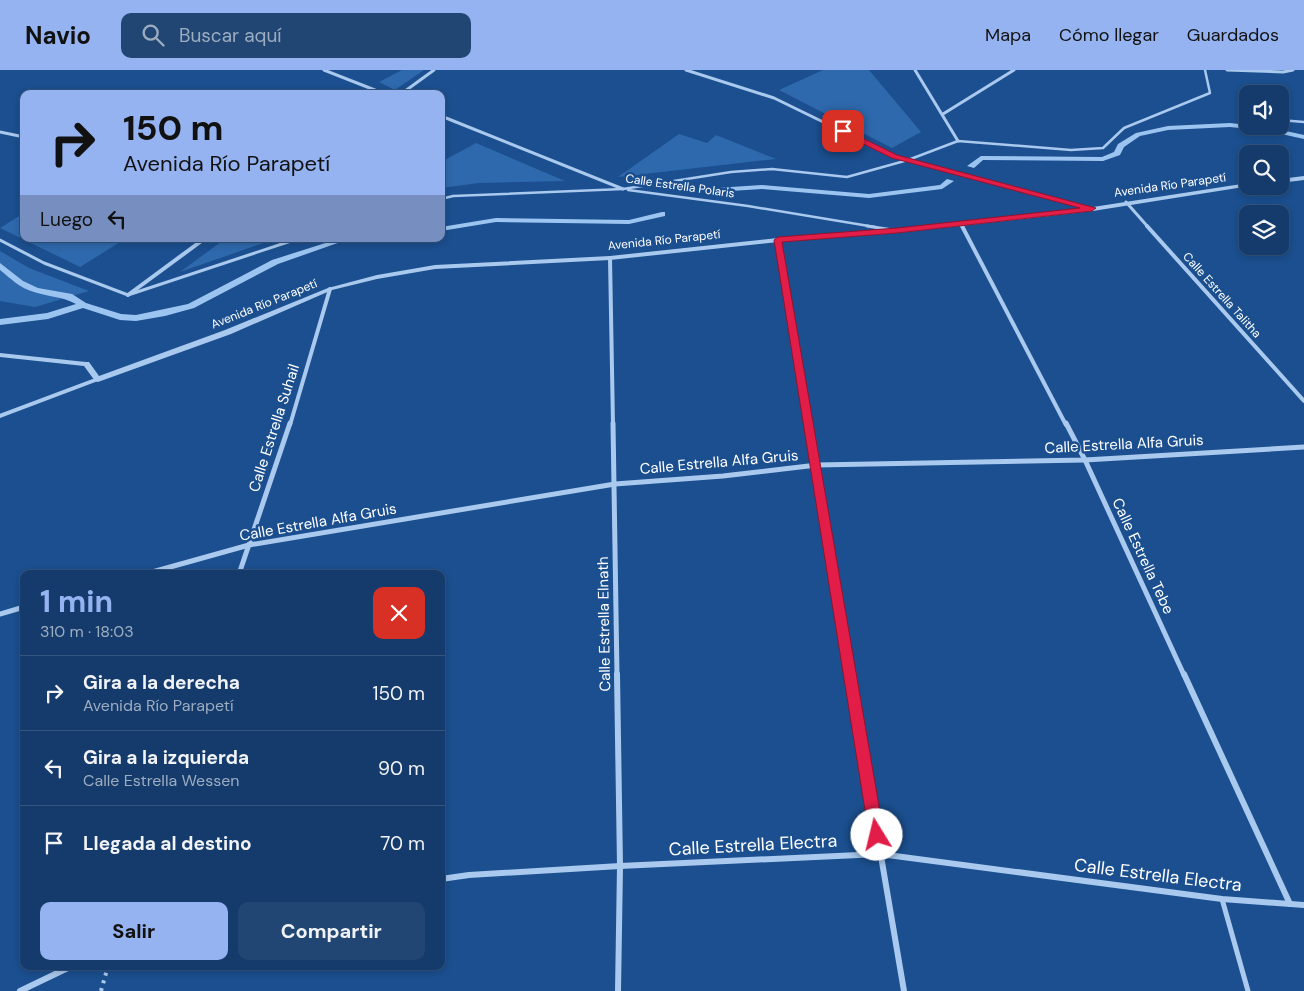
<!DOCTYPE html>
<html lang="es">
<head>
<meta charset="utf-8">
<style>
  :root { --surface:#143b6b; --page:#214673; --text:#f1f3f6; --muted:#9dadc1; --line:#33557e; --accent:#95b2f1 }
  body { margin:0; font-family:"DM Sans",sans-serif; background:var(--page); color:var(--text); height:100vh; display:flex; flex-direction:column; font-size:19px; white-space:nowrap }
  * { box-sizing:border-box; margin:0 }
  p { font-size:16px; color:var(--muted) }
  .icon { flex:none; width:28px; height:28px; fill:none; stroke:currentColor; stroke-width:2; stroke-linecap:round; stroke-linejoin:round }
  .map { position:relative; flex:1; overflow:hidden }
  .details { position:absolute; left:20px; top:500px; width:425px; height:400px; display:flex; flex-direction:column; background:var(--surface); border-radius:10px; box-shadow:0 2px 8px #0003,0 0 0 1px var(--line) }
  .details>* { flex:none }
  .hud { position:absolute; left:20px; top:20px; width:425px; height:152px; border-radius:10px; box-shadow:0 2px 8px #0003,0 0 0 1px var(--line); background:#95b2f1; color:#111; overflow:hidden }
  .controls { position:absolute; left:1239px; top:15px; display:grid; gap:10px }
  .controls a { display:grid; place-items:center; width:50px; height:50px; border-radius:10px; background:var(--surface); box-shadow:0 2px 8px #0003,0 0 0 1px var(--line); font-size:25px }
  .pin { position:absolute; display:grid; place-items:center; width:42px; height:42px; color:#fff; margin:-21px; border-radius:10px; box-shadow:0 2px 8px #0006 }
  .me { position:absolute; width:55px; margin:-28px; rotate:351deg; stroke-linejoin:round; filter:drop-shadow(0 0 4px #0008) }
  .turn { display:flex; align-items:center; gap:18px; height:105px; padding:0 20px; font-size:22px }
  .turn .icon { width:65px; height:65px; stroke-width:2.5 }
  .turn b { display:block; font-size:35px; line-height:42px }
  .then { display:flex; align-items:center; height:48px; padding:0 20px; background:#0003; gap:10px; font-size:19px }
  .round { display:grid; place-items:center; flex:none; width:52px; height:52px; border-radius:10px; background:var(--page) }
  .headline { display:flex; align-items:center; justify-content:space-between; height:85px; padding:0 20px }
  h1 { font-size:30px; font-weight:700; line-height:38px; color:var(--accent) }
  .cta { display:flex; gap:10px; margin-top:auto; padding:10px 20px }
  .cta a { flex:1; height:58px; border-radius:10px; background:var(--accent); color:#111; font-size:20px; font-weight:700; line-height:58px; text-align:center }
  .cta a+a { background:var(--page); color:var(--text) }
  ul { padding:0; list-style:none }
  li { display:flex; align-items:center; gap:15px; height:75px; padding:0 20px; border-top:1px solid var(--line) }
  li div { flex:1 }
  li b { display:block; font-size:19px }
  li em { font-style:normal }
  header { display:flex; align-items:center; gap:30px; box-sizing:border-box; height:70px; padding:0 25px; background:var(--accent); color:#111 }
  header strong { font-size:24px }
  nav { display:flex; gap:28px; margin-inline-start:auto; font-size:18px }
  .search { width:350px; height:45px; background:var(--page); display:flex; align-items:center; gap:12px; box-sizing:border-box; padding:0 18px; border-radius:10px; color:var(--muted); font-size:19px }
  .map>svg:first-child { display:block }
  .green { fill:#2e69ad }
  .lines { fill:none; stroke-linecap:round; stroke-linejoin:round }
  .stream { fill:#9cc4f0; fill-rule:evenodd }
  .path { stroke:#a9c9ee; stroke-width:4; stroke-dasharray:3 5; stroke-linecap:butt }
  .service-far2 { stroke:#a9c9ee; stroke-width:2.5 }
  .service-far1 { stroke:#a9c9ee; stroke-width:3 }
  .service { stroke:#a9c9ee; stroke-width:5 }
  .minor-far3 { stroke:#a9c9ee; stroke-width:3 }
  .minor-far2 { stroke:#a9c9ee; stroke-width:4 }
  .minor-far1 { stroke:#a9c9ee; stroke-width:5 }
  .minor { stroke:#a9c9ee; stroke-width:6 }
  .tertiary { fill:#a9c9ee; fill-rule:evenodd }
  .route { fill:#e11d48; stroke:#92132f }
  .labels { text-anchor:middle; dominant-baseline:central; stroke-width:5; stroke-linejoin:round; paint-order:stroke }
  .far-street-label { font-size:12px; fill:#fff; stroke:#1b4f8f }
  .street-label { font-size:15px; fill:#fff; stroke:#1b4f8f }
  .near-street-label { font-size:18px; fill:#fff; stroke:#1b4f8f }
</style>
</head>
<body>
<header>
<strong>Navio</strong>
<div class="search"><svg class="icon" aria-label="search" viewBox="0 0 24 24"><circle cx="10" cy="10" r="6"/><path d="M15 15l6 6"/></svg>Buscar aquí</div>
<nav><a>Mapa</a><a>Cómo llegar</a><a>Guardados</a></nav>
</header>
<div class="map">
<svg width="1304" height="921" viewBox="0 0 1304 921">
  <rect width="100%" height="100%" fill="#1b4f8f"/>
  <g class="green">
    <path d="M402,0H424L395,20L379,12Z"/>
    <path d="M823,0H869L921,62L892,78L779,20Z"/>
    <path d="M679,64L707,73L716,65L776,89L618,107Z"/>
    <path d="M476,73L565,111L479,113L441,118V92Z"/>
    <path d="M24,143V169H125L80,197L0,158Z"/>
    <path d="M225,169H275L180,202Z"/>
    <path d="M0,181L29,198L89,221L35,237L0,231Z"/>
  </g>
  <g class="lines">
    <g class="stream">
      <path d="M1230,53L1248,55V56L1268,57L1304,65V69L1268,61L1230,57L1168,60L1140,66L1124,77L1120,85L1103,91L983,90L974,98L967,96L981,86L1102,87L1114,82L1118,74L1136,63L1168,56Z"/>
      <path d="M947,109L954,111L942,119L869,128L762,119L715,122L711,120L715,118L762,115L869,124L940,115Z"/>
      <path d="M662,142H665V146L629,154L496,152L441,161V157L496,148L629,150Z"/>
      <path d="M338,169H349L278,194L194,238L165,246L136,251L120,250L83,238L48,249L0,255V249L47,243L76,234C62,226 48,227 34,222C20,218 11,209 0,200V193L23,211L38,218L72,224L86,233L121,244L136,245L188,234L272,190Z"/>
    </g>
    <path class="path" d="M101,921L108,896"/>
    <g class="service-far2">
      <path d="M1280,50L1304,52"/>
      <path d="M628,120L748,136L875,157"/>
      <path d="M441,129L453,126L623,119L731,102L772,99L847,107L908,90L958,71L1071,80L1103,78L1124,58L1210,23L1205,0"/>
    </g>
    <g class="service-far1">
      <path d="M867,156L893,160"/>
      <path d="M0,170L44,193L128,225L297,169"/>
    </g>
    <path class="service" d="M1222,829L1248,921"/>
    <g class="minor-far3">
      <path d="M324,0L385,24"/>
      <path d="M686,0L774,28L895,87L1093,139"/>
      <path d="M915,0L958,71"/>
      <path d="M1227,0L1283,2L1293,0"/>
      <path d="M401,24L434,0"/>
      <path d="M943,44L1014,0"/>
      <path d="M441,46L623,119"/>
      <path d="M0,62L24,67"/>
      <path d="M1126,132L1148,157"/>
      <path d="M961,154L963,157"/>
    </g>
    <g class="minor-far2">
      <path d="M962,156L1066,355"/>
      <path d="M1147,156L1304,331"/>
      <path d="M778,170L809,355"/>
      <path d="M610,188L613,355"/>
      <path d="M128,225L204,169"/>
      <path d="M0,346L98,309"/>
      <path d="M290,355L330,219"/>
    </g>
    <g class="minor-far1">
      <path d="M613,353L617,605"/>
      <path d="M808,353L850,605"/>
      <path d="M1066,353L1085,390L1184,605"/>
      <path d="M145,504L249,475L615,414L723,406L817,395L1085,390L1304,377"/>
      <path d="M239,504L290,353"/>
      <path d="M0,544L24,537"/>
    </g>
    <g class="minor">
      <path d="M617,604L620,796L618,921"/>
      <path d="M850,604L904,921"/>
      <path d="M1184,604L1290,834"/>
      <path d="M441,809L469,805L620,796L880,784L1222,829L1304,835"/>
      <path d="M20,921L72,896"/>
    </g>
    <g class="tertiary">
      <path d="M1304,106V110L1280,113V109Z"/>
      <path d="M1248,113V116H1250L1093,141L897,163L778,172L610,190L435,199L377,209L332,220L231,264L98,312L95,311L84,296L0,287V283L86,292H89L99,306L225,260L328,218L377,205L435,195L610,186L778,168L897,159L1093,137Z"/>
    </g>
  </g>
  <path class="route" d="M841,60H846L897,85L1096,138L1092,141L897,163L782,172L884,765L882,770L877,772L872,770L869,765L774,170L778,167L897,158L1080,138L892,88L841,63Z"/>
  <g class="labels">
    <g class="far-street-label">
      <text transform="translate(1170 115) rotate(-8)">Avenida Río Parapetí</text>
      <text transform="translate(680 116) rotate(8)">Calle Estrella Polaris</text>
      <text transform="translate(664 170) rotate(-6)">Avenida Río Parapetí</text>
      <text transform="translate(1222 225) rotate(48)">Calle Estrella Talitha</text>
      <text transform="translate(264 234) rotate(-22)">Avenida Río Parapetí</text>
    </g>
    <g class="street-label">
      <text transform="translate(274 358) rotate(-72)">Calle Estrella Suhail</text>
      <text transform="translate(1124 374) rotate(-3)">Calle Estrella Alfa Gruis</text>
      <text transform="translate(719 392) rotate(-5)">Calle Estrella Alfa Gruis</text>
      <text transform="translate(318 452) rotate(-10)">Calle Estrella Alfa Gruis</text>
      <text transform="translate(1143 486) rotate(65)">Calle Estrella Tebe</text>
      <text transform="translate(604 554) rotate(-91)">Calle Estrella Elnath</text>
    </g>
    <g class="near-street-label">
      <text transform="translate(753 775) rotate(-3)">Calle Estrella Electra</text>
      <text transform="translate(1158 805) rotate(7)">Calle Estrella Electra</text>
    </g>
  </g>
</svg>
<div class="controls">
<a><svg class="icon" aria-label="sound" viewBox="0 0 24 24"><path d="M4 9h4l5-4v14l-5-4H4zM17 9q2 3 0 6"/></svg></a>
<a><svg class="icon" aria-label="search" viewBox="0 0 24 24"><circle cx="10" cy="10" r="6"/><path d="M15 15l6 6"/></svg></a>
<a><svg class="icon" aria-label="layers" viewBox="0 0 24 24"><path d="M12 4l9 5-9 5-9-5zM3 14l9 5 9-5"/></svg></a>
</div>
<div class="pin" style="left:843px;top:61px;background:#d93025"><svg class="icon" aria-label="arrive" viewBox="0 0 24 24"><path d="M6 21V4h12l-3 4 3 4H6"/></svg></div>
<svg class="me" style="left:877px;top:765px" viewBox="-20 -20 40 40"><circle r="19" fill="#fff"/><path d="M0-13L10 11 0 6-10 11z" fill="#e11d48"/></svg>
<div class="hud">
<div class="turn"><svg class="icon" aria-label="right" viewBox="0 0 24 24"><path d="M7 20v-9h11M14 6l5 5-5 5"/></svg><div><b>150 m</b>Avenida Río Parapetí</div></div>
<div class="then">Luego<svg class="icon" aria-label="left" viewBox="0 0 24 24"><path d="M17 20v-9H6M10 6l-5 5 5 5"/></svg></div>
</div>
<section class="details">
<div class="headline"><div><h1>1 min</h1><p>310 m · 18:03</p></div><a class="round" style="background:#d93025;color:#fff"><svg class="icon" aria-label="close" viewBox="0 0 24 24"><path d="M6 6l12 12M18 6L6 18"/></svg></a></div>
<ul>
<li><svg class="icon" aria-label="right" viewBox="0 0 24 24"><path d="M7 20v-9h11M14 6l5 5-5 5"/></svg><div><b>Gira a la derecha</b><p>Avenida Río Parapetí</p></div><em>150 m</em></li>
<li><svg class="icon" aria-label="left" viewBox="0 0 24 24"><path d="M17 20v-9H6M10 6l-5 5 5 5"/></svg><div><b>Gira a la izquierda</b><p>Calle Estrella Wessen</p></div><em>90 m</em></li>
<li><svg class="icon" aria-label="arrive" viewBox="0 0 24 24"><path d="M6 21V4h12l-3 4 3 4H6"/></svg><div><b>Llegada al destino</b></div><em>70 m</em></li>
</ul>
<div class="cta"><a>Salir</a><a>Compartir</a></div>
</section>
</div>
</body>
</html>
